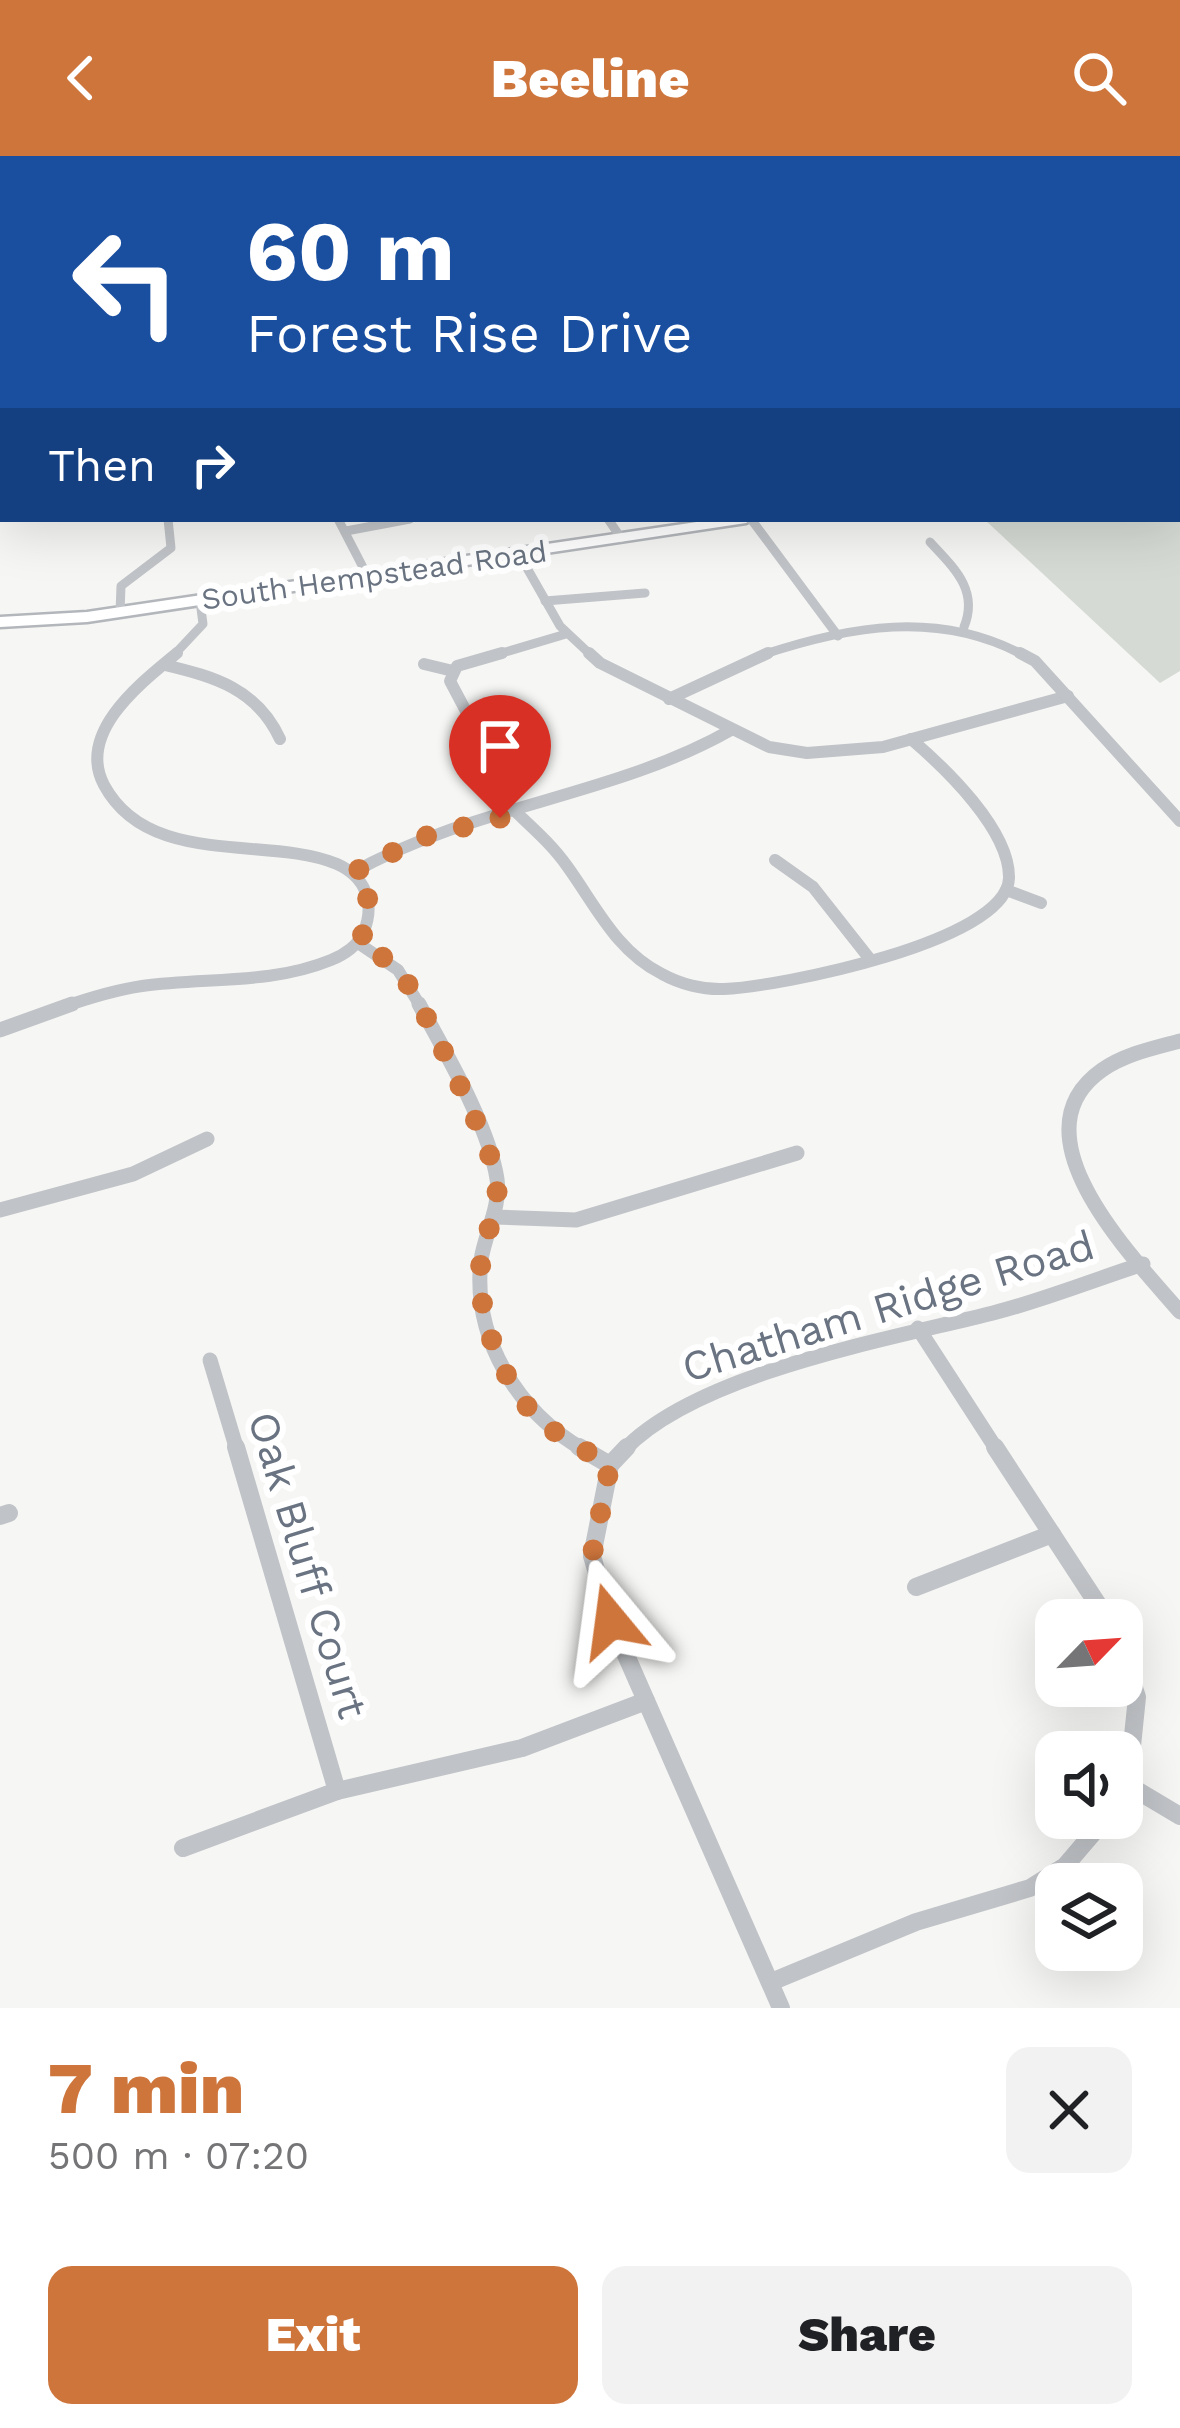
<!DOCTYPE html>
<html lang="en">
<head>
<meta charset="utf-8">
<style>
  :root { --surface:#fff; --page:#f2f2f2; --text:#202124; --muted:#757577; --accent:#ce753c }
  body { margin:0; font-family:"Work Sans",sans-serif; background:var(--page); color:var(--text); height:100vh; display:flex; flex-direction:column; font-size:45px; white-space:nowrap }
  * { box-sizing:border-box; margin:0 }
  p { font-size:39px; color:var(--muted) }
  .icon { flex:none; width:66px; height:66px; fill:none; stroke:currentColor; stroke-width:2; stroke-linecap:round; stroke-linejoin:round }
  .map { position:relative; height:1852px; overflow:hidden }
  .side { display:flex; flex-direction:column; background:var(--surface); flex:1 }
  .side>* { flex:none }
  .banner { position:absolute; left:0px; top:0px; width:1182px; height:366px; box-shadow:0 12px 48px #0002; background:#1a4fa0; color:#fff; overflow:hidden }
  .needle { width:78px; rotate:65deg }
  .buttons { position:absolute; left:1035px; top:1443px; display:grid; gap:24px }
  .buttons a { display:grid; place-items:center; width:108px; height:108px; border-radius:24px; background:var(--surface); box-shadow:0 12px 48px #0002; font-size:60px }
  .pin { position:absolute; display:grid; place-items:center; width:102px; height:102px; color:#fff; margin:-123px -51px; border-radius:50% 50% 50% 0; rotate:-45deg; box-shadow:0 0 12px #0007 }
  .pin .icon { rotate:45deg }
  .me { position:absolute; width:132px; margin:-66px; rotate:344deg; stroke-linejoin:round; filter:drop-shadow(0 0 9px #0008) }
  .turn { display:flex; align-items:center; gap:42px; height:252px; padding:0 48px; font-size:54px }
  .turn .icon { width:156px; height:156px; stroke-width:2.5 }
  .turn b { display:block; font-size:84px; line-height:102px }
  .then { display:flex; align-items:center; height:114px; padding:0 48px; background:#0003; gap:24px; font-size:45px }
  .round { display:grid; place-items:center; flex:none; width:126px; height:126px; border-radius:24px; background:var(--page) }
  .head { display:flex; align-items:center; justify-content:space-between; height:204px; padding:0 48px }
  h1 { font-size:72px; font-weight:800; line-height:90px; color:var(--accent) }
  .button { display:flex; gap:24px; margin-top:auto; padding:24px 48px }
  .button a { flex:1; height:138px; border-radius:24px; background:var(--accent); color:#fff; font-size:48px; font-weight:800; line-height:138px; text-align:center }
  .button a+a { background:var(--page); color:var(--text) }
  header { display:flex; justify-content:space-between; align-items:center; height:156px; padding:0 48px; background:var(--accent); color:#fff; font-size:54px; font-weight:800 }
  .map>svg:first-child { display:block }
  .green { fill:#d5dbd4 }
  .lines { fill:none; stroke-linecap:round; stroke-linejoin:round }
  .stream { stroke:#bac1c7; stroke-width:3 }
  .secondary-casing { stroke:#b3b6bb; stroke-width:5 }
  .street-far4 { stroke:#c0c3c7; stroke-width:8 }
  .street-far3 { stroke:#c0c3c7; stroke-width:9 }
  .street-far2 { stroke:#c0c3c7; stroke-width:12 }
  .street-far1 { stroke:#c0c3c7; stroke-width:15 }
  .street { stroke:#c0c3c7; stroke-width:18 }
  .secondary { fill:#fff; fill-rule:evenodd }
  .route { stroke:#ce753c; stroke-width:21; stroke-dasharray:0 37.8 }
  .labels { text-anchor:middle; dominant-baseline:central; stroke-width:12; stroke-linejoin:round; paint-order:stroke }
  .far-street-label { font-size:30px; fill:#697381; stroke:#fff }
  .near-street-label { font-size:42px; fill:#697381; stroke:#fff }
</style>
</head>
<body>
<header><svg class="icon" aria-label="back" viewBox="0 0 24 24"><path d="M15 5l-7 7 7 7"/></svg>Beeline<svg class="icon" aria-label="search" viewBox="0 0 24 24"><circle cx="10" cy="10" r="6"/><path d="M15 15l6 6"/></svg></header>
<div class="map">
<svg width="1180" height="1852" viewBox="0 0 1180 1852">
  <rect width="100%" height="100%" fill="#f6f6f4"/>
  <path class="green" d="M1180,319V515L1160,527L984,363H1179Z"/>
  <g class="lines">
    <path class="stream" d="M65,3L77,0"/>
    <g class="secondary-casing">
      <g id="secondary">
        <path d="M3,29V38L0,39V30Z"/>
        <rect x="0" y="127" width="3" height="6"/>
        <rect x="1179" y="306" width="1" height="8"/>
        <path d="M717,363H753L746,367L87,466L0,471V461L87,456Z"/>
      </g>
    </g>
    <g class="street-far4">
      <path d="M222,0L228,3"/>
      <path d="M356,0L372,3"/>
      <path d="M1091,0L1096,3"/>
      <path d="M144,3L152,0"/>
      <path d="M419,3L432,0"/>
    </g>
    <g class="street-far3">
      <path d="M338,363L368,421"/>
      <path d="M608,363L621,382"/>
      <path d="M751,363L838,480"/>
      <path d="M346,375L410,363"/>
      <path d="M930,386C954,412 979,434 964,471"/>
      <path d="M519,398L560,470L592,500"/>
      <path d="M545,445L645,437"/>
      <path d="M120,456L121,430L171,392L168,363"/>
      <path d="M173,500L203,468L200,445"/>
      <path d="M492,500L566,478"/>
      <path d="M759,500C848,470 939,453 1025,500"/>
    </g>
    <g class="street-far2">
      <path d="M589,497L600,507L769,591L807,597L883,591L1068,540"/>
      <path d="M1020,497L1035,505L1180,665"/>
      <path d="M424,508L453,515"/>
      <path d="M165,509C215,521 257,533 280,583"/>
      <path d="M669,543L768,497"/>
      <path d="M468,559L450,525L457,510L502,497"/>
      <path d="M517,657C535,674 553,690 567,710C596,750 616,795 662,818C680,828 703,834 724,833C777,831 1007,786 1009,722C1010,674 945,612 911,583"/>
      <path d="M775,704L813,731L869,802"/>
      <path d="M352,717C470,650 613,641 731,574"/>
      <path d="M1006,734L1041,747"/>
      <path d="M358,787L398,814L421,851"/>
      <path d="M63,851C89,842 115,834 142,830C206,821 270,829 331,804C344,799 359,789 364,775C375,747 366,721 337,708C269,679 149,713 104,629C76,576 142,526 177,497"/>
    </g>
    <g class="street-far1">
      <path d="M419,848C445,896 489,970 497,1023C501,1051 485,1077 481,1104C472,1183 518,1256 584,1294"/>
      <path d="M0,874L72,848"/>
      <path d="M1180,885C1154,892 1125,898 1102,914C1010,979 1135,1103 1180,1156"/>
      <path d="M0,1054L133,1018L207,983"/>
      <path d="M495,1061L576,1064L797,997"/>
      <path d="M918,1172L997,1294"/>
      <path d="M210,1204L237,1294"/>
      <path d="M624,1294C697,1217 890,1183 993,1157C1044,1144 1093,1124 1143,1108"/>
    </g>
    <g class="street">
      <path d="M236,1291L337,1635"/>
      <path d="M579,1291L610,1309"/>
      <path d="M627,1291L610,1309L592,1400L611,1465L781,1852"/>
      <path d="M995,1291L1108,1464"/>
      <path d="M0,1360L9,1357"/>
      <path d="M916,1431L1052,1378"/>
      <path d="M1122,1495L1137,1541L1128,1629L1122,1638"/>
      <path d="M1128,1629L1180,1660"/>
      <path d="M183,1692L337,1635L522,1592L646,1545"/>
      <path d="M771,1826L916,1766L1030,1732L1065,1710L1106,1662"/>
    </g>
    <use href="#secondary" class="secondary"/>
  </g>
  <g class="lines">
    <path class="route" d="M500,662L423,681L352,717C373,741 375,759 358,787C373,796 392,804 402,819C421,845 496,998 497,1026C499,1056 484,1079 481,1106C475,1159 505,1238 548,1271C567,1285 590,1297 610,1309L592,1400L611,1465"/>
  </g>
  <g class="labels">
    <g class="far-street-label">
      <text transform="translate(374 419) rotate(-8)">South Hempstead Road</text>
    </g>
    <g class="near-street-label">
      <text transform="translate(888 1150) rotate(-17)">Chatham Ridge Road</text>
      <text transform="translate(308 1409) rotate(73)">Oak Bluff Court</text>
    </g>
  </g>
</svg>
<div class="buttons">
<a><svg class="needle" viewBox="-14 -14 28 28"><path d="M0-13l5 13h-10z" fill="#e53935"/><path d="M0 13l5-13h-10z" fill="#757577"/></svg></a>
<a><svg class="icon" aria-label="sound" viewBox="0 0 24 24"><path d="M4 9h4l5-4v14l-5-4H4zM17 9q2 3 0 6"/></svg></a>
<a><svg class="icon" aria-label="layers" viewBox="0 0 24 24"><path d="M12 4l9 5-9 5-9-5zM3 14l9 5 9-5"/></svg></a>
</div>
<div class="pin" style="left:500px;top:662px;background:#d93025"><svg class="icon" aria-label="arrive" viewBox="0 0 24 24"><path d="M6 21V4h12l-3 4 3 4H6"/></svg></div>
<svg class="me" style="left:611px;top:1465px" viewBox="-20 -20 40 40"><path d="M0-17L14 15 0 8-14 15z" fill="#ce753c" stroke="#fff" stroke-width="4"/></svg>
<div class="banner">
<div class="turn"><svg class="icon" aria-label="left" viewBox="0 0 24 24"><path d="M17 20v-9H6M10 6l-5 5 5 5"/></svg><div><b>60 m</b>Forest Rise Drive</div></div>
<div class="then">Then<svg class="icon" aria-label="right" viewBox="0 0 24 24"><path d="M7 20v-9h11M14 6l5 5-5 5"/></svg></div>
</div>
</div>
<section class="side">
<div class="head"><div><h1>7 min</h1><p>500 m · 07:20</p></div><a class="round"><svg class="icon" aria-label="close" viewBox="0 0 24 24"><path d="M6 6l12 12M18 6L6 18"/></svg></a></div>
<div class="button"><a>Exit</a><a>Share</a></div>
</section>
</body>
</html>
